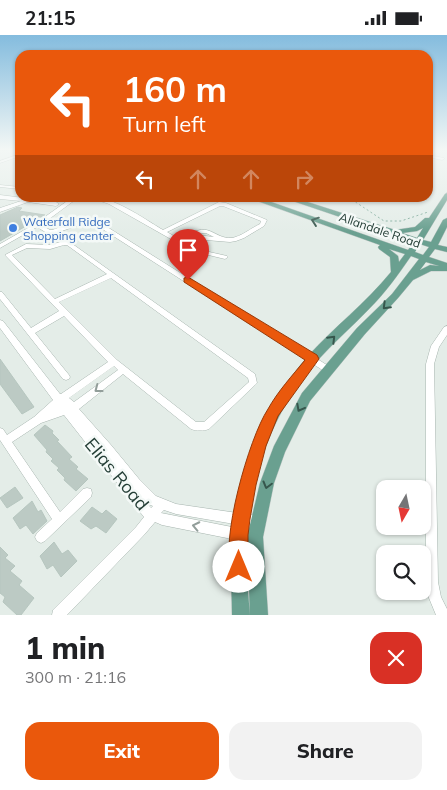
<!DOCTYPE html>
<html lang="en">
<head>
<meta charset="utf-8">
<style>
  :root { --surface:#fff; --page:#f2f2f2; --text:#202124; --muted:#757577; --accent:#ea580c }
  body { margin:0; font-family:Mulish,sans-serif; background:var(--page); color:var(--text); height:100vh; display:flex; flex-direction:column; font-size:19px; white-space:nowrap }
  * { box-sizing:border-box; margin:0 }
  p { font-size:16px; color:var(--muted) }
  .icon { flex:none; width:28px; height:28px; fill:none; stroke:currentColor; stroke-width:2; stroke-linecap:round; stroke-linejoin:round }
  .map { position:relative; height:580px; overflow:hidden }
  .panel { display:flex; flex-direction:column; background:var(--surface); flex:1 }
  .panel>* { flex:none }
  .top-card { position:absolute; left:15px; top:15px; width:418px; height:152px; border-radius:15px; box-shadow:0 1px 4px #0004; background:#ea580c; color:#fff; overflow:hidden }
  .needle { width:32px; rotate:189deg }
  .controls { position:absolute; left:376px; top:445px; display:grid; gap:10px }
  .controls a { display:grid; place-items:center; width:55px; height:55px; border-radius:10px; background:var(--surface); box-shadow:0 1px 4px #0004; font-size:25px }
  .pin { position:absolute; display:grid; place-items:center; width:42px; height:42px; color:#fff; margin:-51px -21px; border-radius:50% 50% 50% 0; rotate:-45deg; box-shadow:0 0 5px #0007 }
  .pin .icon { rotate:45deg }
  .me { position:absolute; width:55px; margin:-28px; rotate:0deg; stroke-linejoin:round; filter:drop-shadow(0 0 4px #0008) }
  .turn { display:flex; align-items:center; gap:18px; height:105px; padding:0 25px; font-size:22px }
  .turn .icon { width:65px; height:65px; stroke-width:2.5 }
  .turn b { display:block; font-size:35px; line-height:42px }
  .lanes { display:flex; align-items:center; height:48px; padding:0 25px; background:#0003; justify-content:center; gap:25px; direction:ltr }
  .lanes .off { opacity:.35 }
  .round { display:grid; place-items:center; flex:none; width:52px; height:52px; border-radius:15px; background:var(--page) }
  .overview { display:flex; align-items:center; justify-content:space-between; height:85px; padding:0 25px }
  h1 { font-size:30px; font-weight:800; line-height:38px }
  .primary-button { display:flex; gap:10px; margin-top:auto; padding:10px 25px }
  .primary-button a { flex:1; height:58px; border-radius:15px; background:var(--accent); color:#fff; font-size:20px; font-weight:800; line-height:58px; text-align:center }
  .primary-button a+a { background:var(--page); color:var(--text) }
  .status { display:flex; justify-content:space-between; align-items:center; height:35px; padding:0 25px; background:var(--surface); direction:ltr }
  .status svg { height:14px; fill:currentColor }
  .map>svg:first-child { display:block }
  .building { fill:#bccac4; stroke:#b6c6bf }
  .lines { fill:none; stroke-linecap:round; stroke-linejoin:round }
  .minor-casing { stroke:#a7b5af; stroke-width:1 }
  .major-casing { stroke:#c2c9c7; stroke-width:1 }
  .path { stroke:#85afa0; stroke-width:1; stroke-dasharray:2 2.5; stroke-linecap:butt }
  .minor { fill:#fff; fill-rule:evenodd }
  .major { fill:#6aa090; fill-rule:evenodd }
  .oneway { stroke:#36564c }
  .oneway2 { stroke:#929e9a }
  .route { fill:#ea580c; stroke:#983908 }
  .shop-dot { fill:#3f7fe0; stroke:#f4f9f7; stroke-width:2 }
  .labels { text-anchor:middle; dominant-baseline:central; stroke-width:5; stroke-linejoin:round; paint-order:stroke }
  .far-shop-label { font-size:12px; fill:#366cbe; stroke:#f4f9f7; text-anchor:start }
  .far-street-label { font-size:12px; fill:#243e36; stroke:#f4f9f7 }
  .near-street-label { font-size:18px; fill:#243e36; stroke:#f4f9f7 }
</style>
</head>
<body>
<div class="status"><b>21:15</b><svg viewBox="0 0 49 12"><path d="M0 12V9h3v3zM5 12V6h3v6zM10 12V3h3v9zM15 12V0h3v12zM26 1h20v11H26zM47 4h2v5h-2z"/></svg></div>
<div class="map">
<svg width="447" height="580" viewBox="0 0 447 580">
  <rect width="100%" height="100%" fill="#e4ede8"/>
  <g class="building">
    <path d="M18,172L22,173L19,176L45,180L0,206V180Z"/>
    <path d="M0,324L34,372L22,379L0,349Z"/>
    <path d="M45,390L53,396L52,398L59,405L57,406L72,422L69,424L78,432L76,434L88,444L76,456L64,445L65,443L57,435L59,433L51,426L53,424L46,417L47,415L34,400Z"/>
    <path d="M15,452L23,463L7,473L0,463Z"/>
    <path d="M32,466L38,477L41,475L47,486L33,499L26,490L20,494L13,483Z"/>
    <path d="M92,472L102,479L106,475L117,484L106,498L96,491L91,494L80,486Z"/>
    <path d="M54,507L62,519L68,515L77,526L61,542L53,530L47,534L40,521Z"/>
    <path d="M0,512L8,520L5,523L15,531L10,536L22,546L19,550L34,563L21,580H17L3,567L5,562L0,558Z"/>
  </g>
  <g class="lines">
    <g class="minor-casing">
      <g id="minor">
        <path d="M20,119V121L0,128V126Z"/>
        <path d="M428,120L444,123V124L442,125L428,122Z"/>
        <path d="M0,150L20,152V154L0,152Z"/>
        <path d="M0,160L56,167L59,169L56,171L28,167L0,177V173L21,166L0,164Z"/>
        <path d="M73,162H79L41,190L50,195H52L84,184L96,185L330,332L331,334L330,336L327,337L324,336L93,188H85L53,199L47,198L37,192L0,213V209L35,189Z"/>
        <path d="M89,162C115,162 141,182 163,195L219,167L226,168L267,185L264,191L244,203L236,206L230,207L194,204L190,200C208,186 215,204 231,203C241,202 251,193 260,189L261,186L223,171H220L167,197L196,214L227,221L228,222L225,224L192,216L109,169ZM200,198H206L214,202L197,200Z"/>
        <path d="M64,206L71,208L255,339L257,348L209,394C204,396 196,396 191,394L123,339L79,374L111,410L139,444L156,461L176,469L258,481L262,483L264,487L262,491L258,493L176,479L164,475L161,478L242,494L246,496L248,500L246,504L242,506L162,490L155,487L144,500L67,580H52L53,575L136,492L144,482L64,380L41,388L12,407L60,477L83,454L87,453L91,454L92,458L91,462L45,506L41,508L37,506L35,502L37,498L52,484L0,405V393L3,394L7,400L34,382L53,365L0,293V285L3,286L60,359H61L108,327L64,281L35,298L69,340L70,342L69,344L66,345L63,344L0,264V257H2L31,293L59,276L5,220L26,209L50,210ZM64,210H67L107,239L55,264L12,220L27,213L50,214ZM111,243L248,343L249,347L204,387H196L117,325L59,267ZM114,331L118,335L74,367L69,363ZM144,465L148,469L153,471L151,473Z"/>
        <path d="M447,291V300L439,312L434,329L438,547L441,562L447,574V580H436L429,563L426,547V329L431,311L444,292Z"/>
      </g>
    </g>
    <g class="major-casing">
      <path id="major" d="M447,158V165L423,205L431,207L443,185L447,183V192L438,210L447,212V217L435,214L429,222L447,228V236H431L413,245L398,263L365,299L310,366L285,417L274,448L263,502L268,580H250L247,502L260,448L274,411L302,358L357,293L392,259L419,224L411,221C398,240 385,258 369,274C352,292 334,307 318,325C273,375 249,441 246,508C245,532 248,556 250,580H232C232,557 230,534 231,512C234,442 262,374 308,321C334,292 365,269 391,237L390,222L379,214L378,212L380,210L246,162H257L408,215L414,207L281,162H292L395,195L415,192L425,183H429L445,159ZM423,193L417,203L402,198L417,196ZM420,209L429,212L423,220L415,217ZM389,214L405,219L399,227L398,221ZM426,227L439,231L430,230L420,235Z"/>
    </g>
    <path class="path" d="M348,162L384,186H401L428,177"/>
    <use href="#minor" class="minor"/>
    <use href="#major" class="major"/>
  </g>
  <defs><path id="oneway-chevron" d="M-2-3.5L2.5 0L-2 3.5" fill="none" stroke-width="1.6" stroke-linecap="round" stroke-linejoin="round" transform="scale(1.25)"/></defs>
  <g class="oneway">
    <use href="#oneway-chevron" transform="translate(315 186) rotate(-161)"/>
    <use href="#oneway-chevron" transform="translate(386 271) rotate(135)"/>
    <use href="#oneway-chevron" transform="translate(332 304) rotate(-45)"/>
    <use href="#oneway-chevron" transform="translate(300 373) rotate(118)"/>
    <use href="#oneway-chevron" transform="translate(267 450) rotate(105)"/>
  </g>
  <g class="oneway2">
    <use href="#oneway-chevron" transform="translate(98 354) rotate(143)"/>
    <use href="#oneway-chevron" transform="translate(196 491) rotate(-168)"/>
  </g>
  <linearGradient id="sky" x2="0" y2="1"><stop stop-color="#84bcde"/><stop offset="0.58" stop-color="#f3f7f5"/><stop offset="1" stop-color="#f3f7f5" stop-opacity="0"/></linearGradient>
  <rect width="447" height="197" fill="url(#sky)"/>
  <path class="route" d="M188,242L317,320L319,324L278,381L266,411L256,450L250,484L248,500V532L245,539L239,542L232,539C219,507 249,403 268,374C278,356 292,341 305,325L184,247V243Z"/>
  <circle class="shop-dot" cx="13" cy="193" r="5"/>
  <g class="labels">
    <g class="far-shop-label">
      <text x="23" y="186">Waterfall Ridge<tspan x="23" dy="14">Shopping center</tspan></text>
    </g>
    <g class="far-street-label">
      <text transform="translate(380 195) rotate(19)">Allandale Road</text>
    </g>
    <g class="near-street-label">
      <text transform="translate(117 439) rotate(50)">Elias Road</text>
    </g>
  </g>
</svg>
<div class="controls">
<a><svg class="needle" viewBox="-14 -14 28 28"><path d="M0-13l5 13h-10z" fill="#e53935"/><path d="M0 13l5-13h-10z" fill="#757577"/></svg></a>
<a><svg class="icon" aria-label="search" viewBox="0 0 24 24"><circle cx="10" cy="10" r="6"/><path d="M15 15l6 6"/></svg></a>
</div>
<div class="pin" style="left:188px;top:245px;background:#d93025"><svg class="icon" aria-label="arrive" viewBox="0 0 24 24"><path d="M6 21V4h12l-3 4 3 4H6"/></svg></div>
<svg class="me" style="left:239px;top:532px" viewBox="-20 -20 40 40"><circle r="19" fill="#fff"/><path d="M0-13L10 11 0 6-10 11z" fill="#ea580c"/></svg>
<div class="top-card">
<div class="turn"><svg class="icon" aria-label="left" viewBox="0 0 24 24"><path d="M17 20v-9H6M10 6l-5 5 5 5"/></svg><div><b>160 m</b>Turn left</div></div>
<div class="lanes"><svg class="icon" aria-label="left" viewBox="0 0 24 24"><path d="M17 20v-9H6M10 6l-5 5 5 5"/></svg><svg class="icon off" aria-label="ahead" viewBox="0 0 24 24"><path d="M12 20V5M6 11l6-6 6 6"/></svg><svg class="icon off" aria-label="ahead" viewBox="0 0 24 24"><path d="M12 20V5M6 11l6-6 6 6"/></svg><svg class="icon off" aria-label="right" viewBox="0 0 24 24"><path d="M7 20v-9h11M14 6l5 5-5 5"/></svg></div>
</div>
</div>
<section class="panel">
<div class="overview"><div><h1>1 min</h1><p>300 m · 21:16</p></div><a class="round" style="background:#d93025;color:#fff"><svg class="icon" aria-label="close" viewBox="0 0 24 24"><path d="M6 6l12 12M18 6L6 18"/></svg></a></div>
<div class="primary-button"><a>Exit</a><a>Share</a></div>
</section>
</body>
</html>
